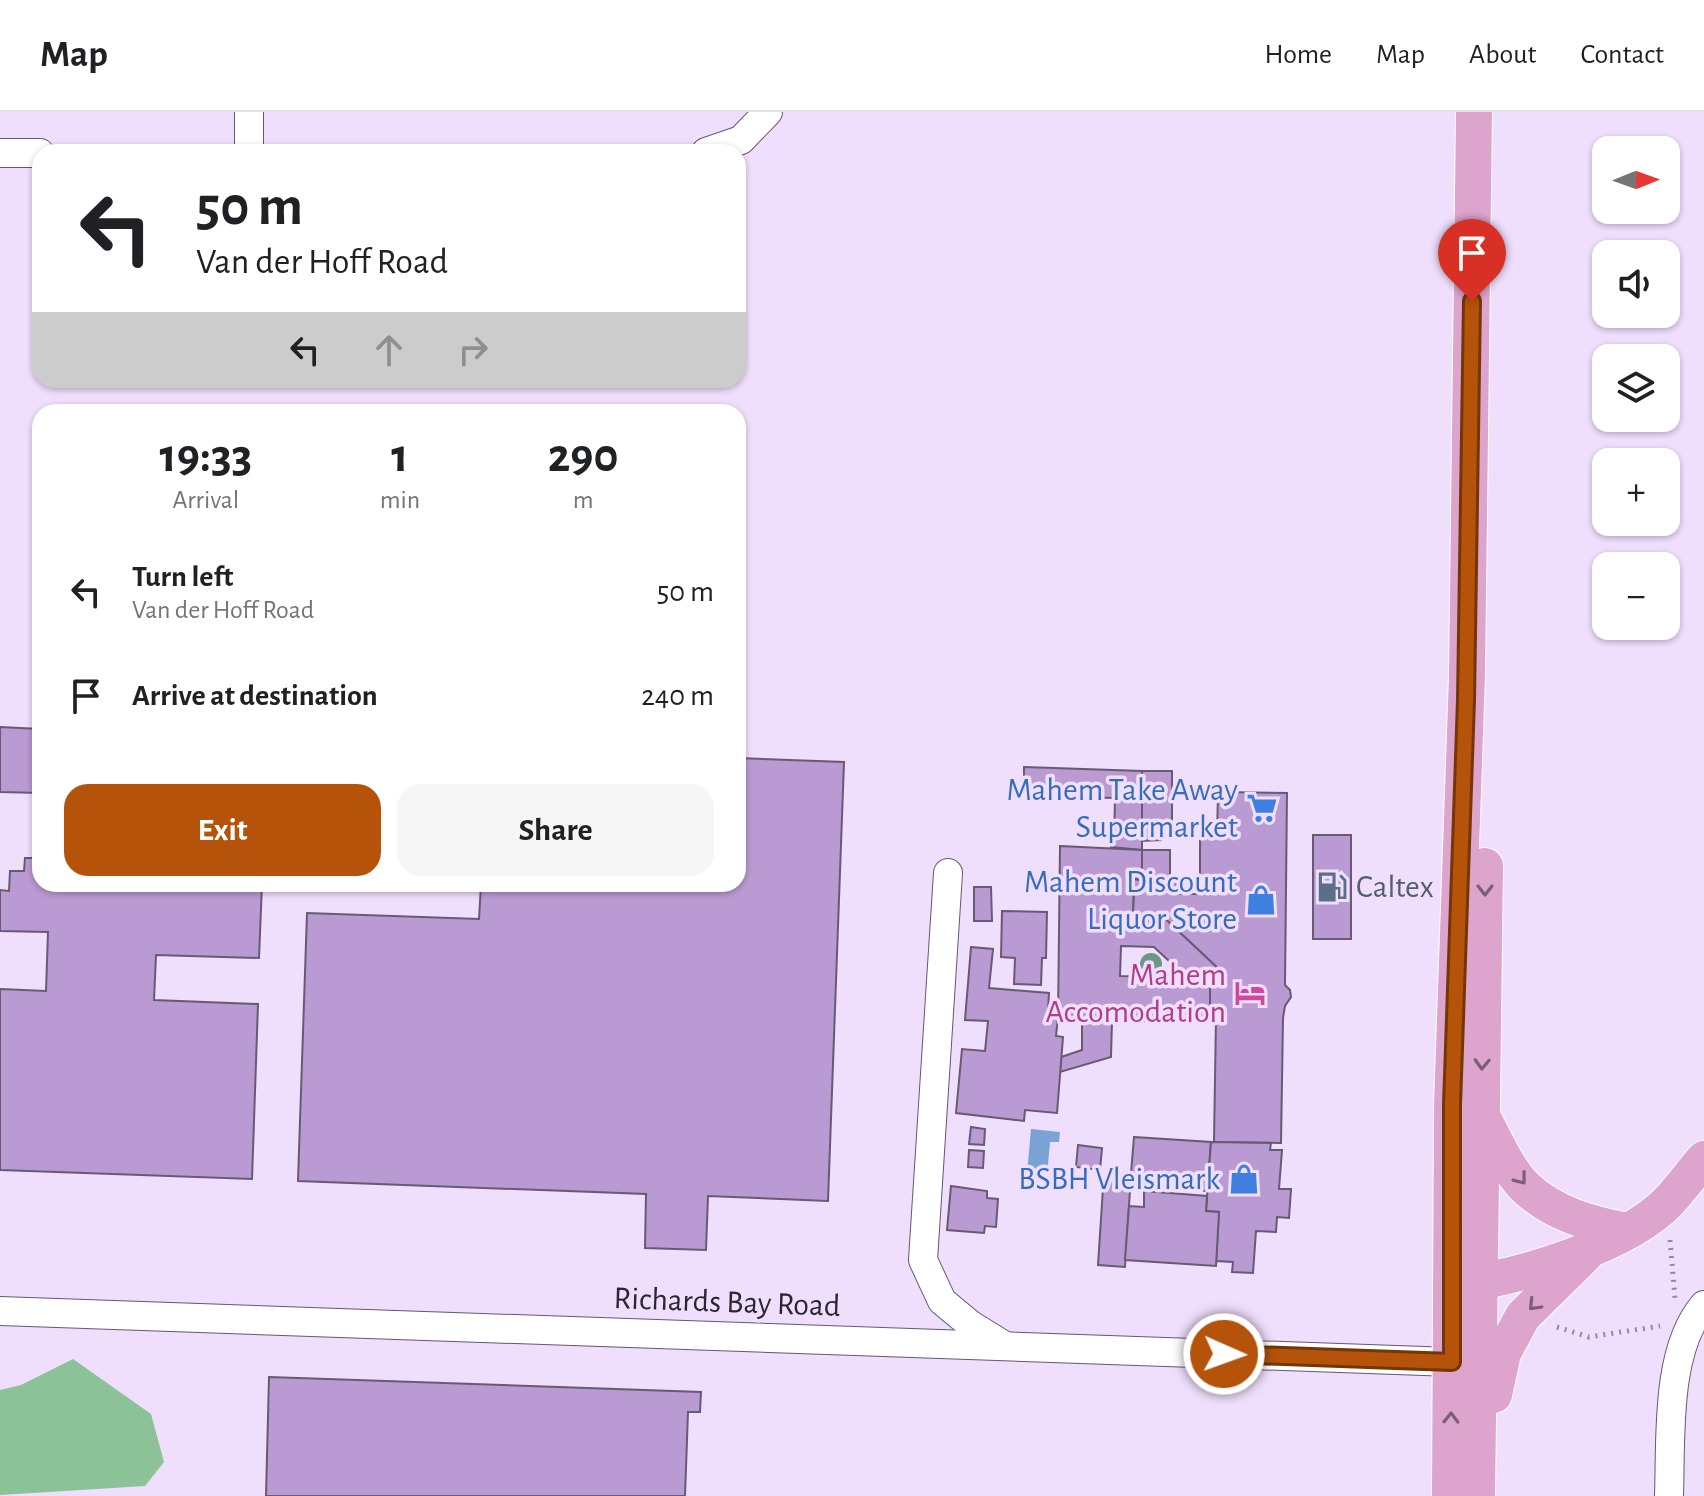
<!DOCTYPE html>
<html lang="en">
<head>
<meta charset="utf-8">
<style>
  :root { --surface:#fff; --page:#f6f6f6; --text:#202124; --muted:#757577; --line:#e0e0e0; --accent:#b45309 }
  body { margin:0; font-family:"Alegreya Sans",sans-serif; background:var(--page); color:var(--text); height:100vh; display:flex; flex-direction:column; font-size:30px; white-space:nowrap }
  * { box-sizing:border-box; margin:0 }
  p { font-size:26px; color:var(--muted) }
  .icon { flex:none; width:44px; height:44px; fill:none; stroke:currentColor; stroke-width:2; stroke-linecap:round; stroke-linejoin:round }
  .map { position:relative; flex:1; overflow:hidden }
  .side { position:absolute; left:32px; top:292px; width:714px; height:488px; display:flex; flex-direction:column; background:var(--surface); border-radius:24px; box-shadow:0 2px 6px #0004 }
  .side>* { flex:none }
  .banner { position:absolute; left:32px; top:32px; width:714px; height:244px; border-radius:24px; box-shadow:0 2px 6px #0004; background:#fff; color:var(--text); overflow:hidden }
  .needle { width:52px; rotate:89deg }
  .buttons { position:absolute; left:1592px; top:24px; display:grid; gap:16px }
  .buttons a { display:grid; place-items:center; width:88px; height:88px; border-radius:16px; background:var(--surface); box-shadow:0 2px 6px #0004; font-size:40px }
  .pin { position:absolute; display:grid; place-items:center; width:68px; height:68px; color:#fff; margin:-82px -34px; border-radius:50% 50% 50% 0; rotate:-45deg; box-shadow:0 0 8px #0007 }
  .pin .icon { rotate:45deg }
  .me { position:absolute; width:88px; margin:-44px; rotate:92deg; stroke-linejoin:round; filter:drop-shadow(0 0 6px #0008) }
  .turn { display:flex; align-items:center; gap:28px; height:168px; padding:0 32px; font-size:36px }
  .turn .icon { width:104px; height:104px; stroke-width:2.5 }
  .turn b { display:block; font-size:56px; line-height:68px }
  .lanes { display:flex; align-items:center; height:76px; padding:0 32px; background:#0003; justify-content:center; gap:40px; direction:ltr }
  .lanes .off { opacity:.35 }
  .eta { display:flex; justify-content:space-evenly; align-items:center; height:136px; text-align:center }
  .eta b { font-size:48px; font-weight:600; line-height:56px }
  .primary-button { display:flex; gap:16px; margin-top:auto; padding:16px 32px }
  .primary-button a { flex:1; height:92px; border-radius:24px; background:var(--accent); color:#fff; font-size:32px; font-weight:600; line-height:92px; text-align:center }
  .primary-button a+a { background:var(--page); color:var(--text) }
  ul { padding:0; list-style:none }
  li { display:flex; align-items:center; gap:24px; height:104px; padding:0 32px }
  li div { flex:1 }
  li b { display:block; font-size:30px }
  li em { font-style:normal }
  header { display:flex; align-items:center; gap:48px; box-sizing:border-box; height:112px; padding:0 40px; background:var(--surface); border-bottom:2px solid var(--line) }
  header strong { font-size:38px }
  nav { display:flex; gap:44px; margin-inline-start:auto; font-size:28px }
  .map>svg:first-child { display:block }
  .forest { fill:#8bc297 }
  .water { fill:#78a3d4 }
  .building { fill:#ba9ad2; stroke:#685a73; stroke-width:2; fill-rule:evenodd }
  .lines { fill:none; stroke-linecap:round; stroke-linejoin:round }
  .minor-casing { stroke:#655770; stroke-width:30 }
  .major-casing { stroke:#fff; stroke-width:38 }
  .path { stroke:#95899e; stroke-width:5; stroke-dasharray:2 6; stroke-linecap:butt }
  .minor { stroke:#fff; stroke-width:28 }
  .major { stroke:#dda4cd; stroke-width:36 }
  .tree { fill:#6c9888 }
  .oneway { stroke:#7c5f77 }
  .route-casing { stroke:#753606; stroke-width:20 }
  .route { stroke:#b45309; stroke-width:14 }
  .labels { text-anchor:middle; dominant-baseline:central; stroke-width:7; stroke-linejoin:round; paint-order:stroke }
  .shop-label { font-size:32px; fill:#366cbe; stroke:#efdefc; text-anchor:end }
  .service-label { font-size:32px; fill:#4e5e75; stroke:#efdefc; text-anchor:start }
  .hotel-label { font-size:32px; fill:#b23c85; stroke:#efdefc; text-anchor:end }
  .street-label { font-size:32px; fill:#2c2631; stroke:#efdefc }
</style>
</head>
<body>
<header>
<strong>Map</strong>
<nav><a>Home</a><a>Map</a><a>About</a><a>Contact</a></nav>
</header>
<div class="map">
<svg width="1704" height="1384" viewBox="0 0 1704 1384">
  <rect width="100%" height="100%" fill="#efdefc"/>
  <path class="forest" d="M73,1247L151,1302L164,1350L145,1374L0,1383V1278L21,1273Z"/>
  <path class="water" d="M1031,1017L1060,1020L1059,1030H1050L1047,1064L1027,1062Z"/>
  <g class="building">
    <path d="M0,615L40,617V681L0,680Z"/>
    <path d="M738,646L844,650L828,1089L708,1084L706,1138L645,1136L646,1082L298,1069L307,801L479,807L481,772H738Z"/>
    <path d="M1024,655L1142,659V738L1111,735V731H1114L1115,686L1024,684Z"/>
    <path d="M1142,659H1172V722H1161V728L1142,729Z"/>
    <path d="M1218,680L1287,681L1285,873L1290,878L1291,885L1285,894L1283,906L1281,1031L1214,1030L1216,906H1210V873L1222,860L1160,802H1133L1134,767L1142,768V738H1170V767H1177L1176,782H1200V724H1217Z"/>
    <path d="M40,719V772H262L259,846L156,843L154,888L258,892L252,1067L0,1058V877L46,879L48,820L0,819V778L9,779L10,759H24L25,746H39Z"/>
    <rect x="1313" y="723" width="38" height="104"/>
    <path d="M1060,734L1142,738V768L1134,767L1133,802H1160L1222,860L1210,873V910L1112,909L1111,945L1060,960L1061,945L1082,938V907H1058ZM1121,834L1154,835L1186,865L1120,864Z"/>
    <path d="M974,775H991L992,809H974Z"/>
    <path d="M1002,799L1047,800L1046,846H1042L1041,873L1014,872L1015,846L1001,845Z"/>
    <path d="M971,835L993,837L989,876L1049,881L1048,899H1051L1050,904L1058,905L1056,924L1063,925L1057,1001L1025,998L1024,1009L956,1001L962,937L985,939L988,909L965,908Z"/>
    <path d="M971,1015L985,1017L984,1033L969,1032Z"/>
    <path d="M1134,1025L1211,1030L1207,1079L1130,1073Z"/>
    <path d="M1211,1030L1271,1031L1270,1038H1282L1279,1077H1291L1289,1106L1277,1105L1276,1120L1256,1119L1253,1161L1232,1160L1233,1150L1216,1149L1219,1100L1206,1099Z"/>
    <path d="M1078,1033L1102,1036L1100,1058L1076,1055Z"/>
    <path d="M969,1038L984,1039L983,1056L968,1055Z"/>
    <path d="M1131,1063L1125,1155L1098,1153L1103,1076L1109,1068Z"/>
    <path d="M951,1074L987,1079V1086L998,1087L996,1115L985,1114L984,1121L947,1118Z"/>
    <path d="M1144,1079L1207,1084L1206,1099L1219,1100L1216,1154L1125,1148L1129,1094L1144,1095Z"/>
    <path d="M269,1265L701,1280L700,1300H688L685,1384H266Z"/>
  </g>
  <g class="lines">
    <g class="minor-casing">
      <g id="minor">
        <path d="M249,0V40"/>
        <path d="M706,40L741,28L768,0"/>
        <path d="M0,41H40"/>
        <path d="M948,761L923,1148L942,1189L971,1213L1005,1234"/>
        <path d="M0,1199L1452,1250"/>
        <path d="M1669,1384C1671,1327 1665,1238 1704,1193"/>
      </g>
    </g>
    <g class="major-casing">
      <g id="major">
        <path d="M1483,1006C1495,1028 1507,1057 1525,1075C1553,1102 1591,1112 1627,1119"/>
        <path d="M1461,1173C1521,1164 1626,1134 1669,1089C1681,1076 1692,1061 1704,1047"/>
        <path d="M1494,1283L1503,1241L1523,1204L1586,1142"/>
        <path d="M1450,1384L1452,993L1467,564L1474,0"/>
        <path d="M1477,1384L1485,754"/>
      </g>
    </g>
    <g class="path">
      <path d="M1670,1128L1675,1186"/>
      <path d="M1557,1215L1589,1225L1660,1214"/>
    </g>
    <use href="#minor" class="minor"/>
    <use href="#major" class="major"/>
  </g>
  <circle class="tree" cx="1151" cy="852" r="11"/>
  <defs><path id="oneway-chevron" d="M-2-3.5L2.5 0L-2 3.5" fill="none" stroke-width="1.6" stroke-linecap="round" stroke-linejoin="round" transform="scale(2)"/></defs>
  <g class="oneway">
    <use href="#oneway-chevron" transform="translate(1485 778) rotate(90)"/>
    <use href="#oneway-chevron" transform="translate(1482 952) rotate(92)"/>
    <use href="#oneway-chevron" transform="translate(1521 1067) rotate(52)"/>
    <use href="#oneway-chevron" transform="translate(1534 1193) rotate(134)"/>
    <use href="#oneway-chevron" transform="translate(1451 1306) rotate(-89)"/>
  </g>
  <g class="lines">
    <g class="route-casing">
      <path id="route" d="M1224,1242L1452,1250V993L1466,588L1472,189"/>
    </g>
    <use href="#route" class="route"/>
  </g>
  <defs>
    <g id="supermarket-bare" transform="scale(2.4)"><path d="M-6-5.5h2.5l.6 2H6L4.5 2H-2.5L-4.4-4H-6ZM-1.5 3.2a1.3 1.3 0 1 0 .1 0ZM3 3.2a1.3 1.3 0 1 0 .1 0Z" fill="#3f7fe0" stroke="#efdefc" stroke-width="2.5" paint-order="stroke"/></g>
    <g id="fuel-bare" transform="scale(2.4)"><path d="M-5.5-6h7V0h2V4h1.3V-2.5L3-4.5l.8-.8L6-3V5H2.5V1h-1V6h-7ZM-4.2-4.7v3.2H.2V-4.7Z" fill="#5c6f8a" stroke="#efdefc" stroke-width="2.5" paint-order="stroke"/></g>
    <g id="shop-bare" transform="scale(2.4)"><path d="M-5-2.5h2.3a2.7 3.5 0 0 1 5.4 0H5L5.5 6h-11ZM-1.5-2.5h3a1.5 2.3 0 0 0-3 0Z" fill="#3f7fe0" stroke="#efdefc" stroke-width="2.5" paint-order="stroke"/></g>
    <g id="hotel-bare" transform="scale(2.4)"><path d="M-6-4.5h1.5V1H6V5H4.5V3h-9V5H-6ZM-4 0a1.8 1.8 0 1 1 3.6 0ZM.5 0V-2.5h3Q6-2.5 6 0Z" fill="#d1479c" stroke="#efdefc" stroke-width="2.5" paint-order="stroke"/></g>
  </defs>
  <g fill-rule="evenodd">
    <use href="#supermarket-bare" x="1262" y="696"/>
    <use href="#fuel-bare" x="1332" y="775"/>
    <use href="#shop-bare" x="1261" y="788"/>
    <use href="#hotel-bare" x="1250" y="881"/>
    <use href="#shop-bare" x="1244" y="1067"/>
  </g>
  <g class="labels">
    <g class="shop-label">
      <text x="1238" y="678">Mahem Take Away<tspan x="1238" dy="37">Supermarket</tspan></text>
      <text x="1237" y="770">Mahem Discount<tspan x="1237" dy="37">Liquor Store</tspan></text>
      <text x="1220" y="1067">BSBH Vleismark</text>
    </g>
    <g class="service-label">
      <text x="1356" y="775">Caltex</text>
    </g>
    <g class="hotel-label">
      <text x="1226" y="863">Mahem<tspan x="1226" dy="37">Accomodation</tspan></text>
    </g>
    <g class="street-label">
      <text transform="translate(727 1190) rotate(2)">Richards Bay Road</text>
    </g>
  </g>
</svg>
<div class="buttons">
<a><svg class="needle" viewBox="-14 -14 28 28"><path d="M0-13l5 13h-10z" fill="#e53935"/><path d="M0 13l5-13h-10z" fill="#757577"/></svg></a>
<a><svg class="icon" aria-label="sound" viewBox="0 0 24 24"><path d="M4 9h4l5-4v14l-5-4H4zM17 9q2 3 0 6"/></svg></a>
<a><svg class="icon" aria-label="layers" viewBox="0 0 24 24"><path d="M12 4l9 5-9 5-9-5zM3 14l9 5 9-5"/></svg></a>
<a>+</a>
<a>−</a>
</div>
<div class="pin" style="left:1472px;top:189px;background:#d93025"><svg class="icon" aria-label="arrive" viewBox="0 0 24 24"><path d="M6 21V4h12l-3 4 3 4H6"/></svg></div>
<svg class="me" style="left:1224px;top:1242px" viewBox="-20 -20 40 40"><circle r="17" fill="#b45309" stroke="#fff" stroke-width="3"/><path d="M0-11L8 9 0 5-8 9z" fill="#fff"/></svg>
<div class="banner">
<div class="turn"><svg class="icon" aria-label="left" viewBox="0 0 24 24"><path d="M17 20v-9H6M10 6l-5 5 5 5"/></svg><div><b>50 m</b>Van der Hoff Road</div></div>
<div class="lanes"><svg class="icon" aria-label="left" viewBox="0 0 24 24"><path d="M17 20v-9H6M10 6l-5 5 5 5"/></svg><svg class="icon off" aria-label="ahead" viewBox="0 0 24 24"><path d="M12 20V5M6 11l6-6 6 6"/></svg><svg class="icon off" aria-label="right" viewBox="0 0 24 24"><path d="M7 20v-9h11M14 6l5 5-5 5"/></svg></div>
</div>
<section class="side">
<div class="eta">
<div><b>19:33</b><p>Arrival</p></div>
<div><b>1</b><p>min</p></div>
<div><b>290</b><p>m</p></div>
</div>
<ul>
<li><svg class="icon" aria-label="left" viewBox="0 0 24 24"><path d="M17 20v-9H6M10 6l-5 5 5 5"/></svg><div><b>Turn left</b><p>Van der Hoff Road</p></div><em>50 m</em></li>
<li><svg class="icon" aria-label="arrive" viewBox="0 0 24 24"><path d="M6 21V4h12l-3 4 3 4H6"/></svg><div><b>Arrive at destination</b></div><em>240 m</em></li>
</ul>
<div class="primary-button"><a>Exit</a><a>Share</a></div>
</section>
</div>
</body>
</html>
